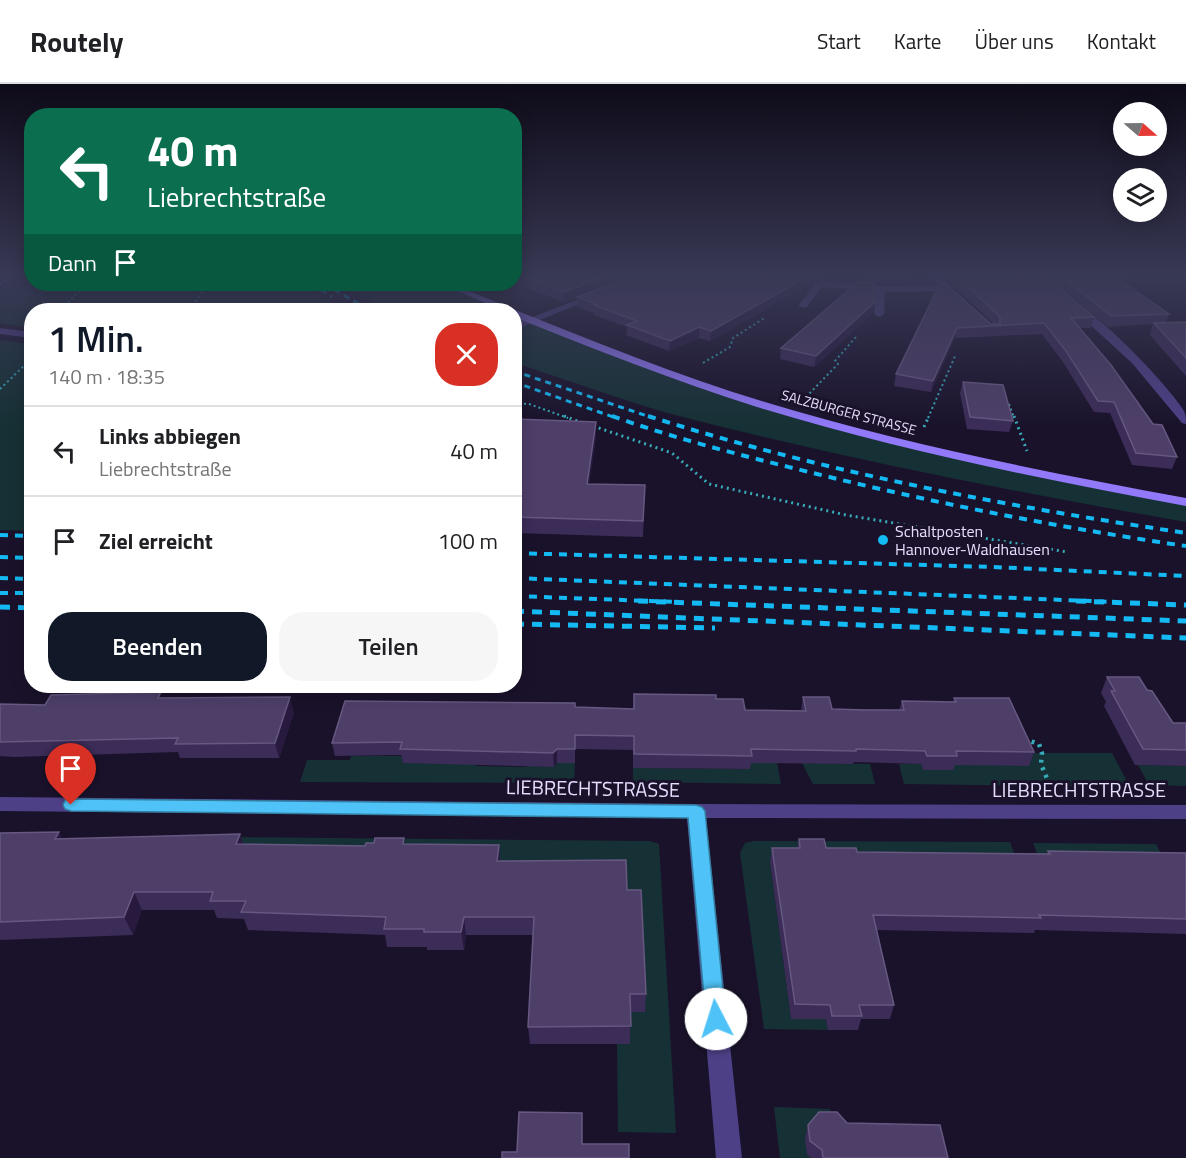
<!DOCTYPE html>
<html lang="de">
<head>
<meta charset="utf-8">
<style>
  :root { --surface:#fff; --page:#f6f6f6; --text:#202124; --muted:#757577; --line:#e0e0e0; --accent:#111827 }
  body { margin:0; font-family:"Titillium Web",sans-serif; background:var(--page); color:var(--text); height:100vh; display:flex; flex-direction:column; font-size:22px; white-space:nowrap }
  * { box-sizing:border-box; margin:0 }
  p { font-size:20px; color:var(--muted) }
  .icon { flex:none; width:33px; height:33px; fill:none; stroke:currentColor; stroke-width:2; stroke-linecap:round; stroke-linejoin:round }
  .map { position:relative; flex:1; overflow:hidden }
  .sheet { position:absolute; left:24px; top:219px; width:498px; height:390px; display:flex; flex-direction:column; background:var(--surface); border-radius:24px; box-shadow:0 3px 15px #0003 }
  .sheet>* { flex:none }
  .hud { position:absolute; left:24px; top:24px; width:498px; height:183px; border-radius:24px; box-shadow:0 3px 15px #0003; background:#0b6e4f; color:#fff; overflow:hidden }
  .needle { width:39px; rotate:110deg }
  .buttons { position:absolute; left:1113px; top:18px; display:grid; gap:12px }
  .buttons a { display:grid; place-items:center; width:54px; height:54px; border-radius:50%; background:var(--surface); box-shadow:0 3px 15px #0003; font-size:30px }
  .pin { position:absolute; display:grid; place-items:center; width:51px; height:51px; color:#fff; margin:-62px -26px; border-radius:50% 50% 50% 0; rotate:-45deg; box-shadow:0 0 6px #0007 }
  .pin .icon { rotate:45deg }
  .me { position:absolute; width:66px; margin:-33px; rotate:355deg; stroke-linejoin:round; filter:drop-shadow(0 0 4px #0008) }
  .turn { display:flex; align-items:center; gap:21px; height:126px; padding:0 24px; font-size:27px }
  .turn .icon { width:78px; height:78px; stroke-width:2.5 }
  .turn b { display:block; font-size:42px; line-height:51px }
  .then { display:flex; align-items:center; height:57px; padding:0 24px; background:#0003; gap:12px; font-size:22px }
  .round { display:grid; place-items:center; flex:none; width:63px; height:63px; border-radius:24px; background:var(--page) }
  .head { display:flex; align-items:center; justify-content:space-between; height:102px; padding:0 24px }
  h1 { font-size:36px; font-weight:600; line-height:45px; color:var(--accent) }
  .button { display:flex; gap:12px; margin-top:auto; padding:12px 24px }
  .button a { flex:1; height:69px; border-radius:24px; background:var(--accent); color:#fff; font-size:24px; font-weight:600; line-height:69px; text-align:center }
  .button a+a { background:var(--page); color:var(--text) }
  ul { padding:0; list-style:none }
  li { display:flex; align-items:center; gap:18px; height:90px; padding:0 24px; border-top:2px solid var(--line) }
  li div { flex:1 }
  li b { display:block; font-size:22px }
  li em { font-style:normal }
  header { display:flex; align-items:center; gap:36px; box-sizing:border-box; height:84px; padding:0 30px; background:var(--surface); border-bottom:2px solid var(--line) }
  header strong { font-size:28px }
  nav { display:flex; gap:33px; margin-inline-start:auto; font-size:21px }
  .map>svg:first-child { display:block }
  .green { fill:#163135 }
  .lines { fill:none; stroke-linecap:round; stroke-linejoin:round }
  .path-far2 { stroke:#37acb9; stroke-width:2; stroke-dasharray:2 3; stroke-linecap:butt }
  .path-far1 { stroke:#37acb9; stroke-width:3; stroke-dasharray:2 4; stroke-linecap:butt }
  .path { stroke:#37acb9; stroke-width:4.5; stroke-dasharray:3 5; stroke-linecap:butt }
  .lane { fill:#4e4087; fill-rule:evenodd }
  .street { fill:#4e4087; fill-rule:evenodd }
  .secondary { fill:#9179f9; fill-rule:evenodd }
  .rail-far2 { stroke:#13baf4; stroke-width:3; stroke-dasharray:6 5; stroke-linecap:butt }
  .rail-far1 { stroke:#13baf4; stroke-width:4; stroke-dasharray:8 7; stroke-linecap:butt }
  .rail { stroke:#13baf4; stroke-width:5; stroke-dasharray:10 8; stroke-linecap:butt }
  .wall { fill:#3c2c58 }
  .shaded-wall { fill:#271a3e }
  .building { fill:#4e3f69; stroke:#665881; stroke-width:1.5 }
  .route { fill:#4fc3f7; stroke:#337fa1; stroke-width:1.5 }
  .poi-dot { fill:#13baf4; stroke:#1a122b; stroke-width:2 }
  .labels { text-anchor:middle; dominant-baseline:central; stroke-width:6; stroke-linejoin:round; paint-order:stroke }
  .far-street-label { font-size:14px; fill:#e6defe; stroke:#1a122b }
  .poi-label { font-size:16px; fill:#e6defe; stroke:#1a122b; text-anchor:start }
  .near-street-label { font-size:20px; fill:#e6defe; stroke:#1a122b }
</style>
</head>
<body>
<header>
<strong>Routely</strong>
<nav><a>Start</a><a>Karte</a><a>Über uns</a><a>Kontakt</a></nav>
</header>
<div class="map">
<svg width="1186" height="1074" viewBox="0 0 1186 1074">
  <rect width="100%" height="100%" fill="#1a122b"/>
  <g class="green">
    <path d="M0,192H31L32,200H300L345,226H32L31,244L0,239Z"/>
    <path d="M342,200H445L509,226H387Z"/>
    <path d="M515,229L718,306L881,354L1186,418V438C1014,408 843,374 675,331C621,316 568,296 515,279Z"/>
    <path d="M0,256L31,260V447L0,446Z"/>
    <path d="M1024,669H1112L1130,703L904,700L899,680H921L923,686H953L952,681Z"/>
    <path d="M351,672H404L475,680L476,682L526,683L535,679L540,683H554L557,679H575L574,699L300,698L307,676H350Z"/>
    <path d="M749,678H777L781,700L633,698V684L750,685Z"/>
    <path d="M802,679L870,680L875,700H813Z"/>
    <path d="M1138,681L1186,682V702L1149,701Z"/>
    <path d="M224,753L650,757L659,760L676,1049L618,1048L617,960L630,959L629,928L641,825L242,778Z"/>
    <path d="M754,757L1010,758L1026,802L770,778L791,934L826,935L828,946L764,945L740,769L745,759Z"/>
    <path d="M1033,759L1156,760L1168,783L1042,781Z"/>
    <path d="M774,1023L830,1025L832,1042L807,1070L811,1074H780Z"/>
  </g>
  <g class="lines">
    <g class="path-far2">
      <path d="M0,200L10,192"/>
      <path d="M61,226L86,200"/>
      <path d="M190,226L207,200"/>
      <path d="M703,279L730,263L733,254L766,233"/>
      <path d="M0,305L32,274"/>
      <path d="M806,313L838,280L835,277L856,253"/>
      <path d="M514,319L529,320L568,334"/>
      <path d="M1009,320L1014,334"/>
      <path d="M928,334L956,270"/>
    </g>
    <g class="path-far1">
      <path d="M564,332L583,339"/>
      <path d="M1014,332L1027,367"/>
      <path d="M593,342L672,369L709,400L846,431L1067,468"/>
      <path d="M924,343L929,332"/>
    </g>
    <path class="path" d="M1024,655L1039,660L1042,669L1041,680L1051,704"/>
    <path class="lane" d="M931,192H940L950,204L946,207L885,208L884,230L879,233L874,230L876,207L822,203L806,224L798,222L817,198L820,197L881,202L939,201Z"/>
    <g class="street">
      <path d="M593,210L600,212L514,246V240Z"/>
      <path d="M1074,222C1092,220 1174,308 1184,327C1186,331 1186,335 1186,340L1182,339L1132,279L1074,226Z"/>
      <path d="M0,244L32,248V254L0,250Z"/>
      <path d="M0,713L696,720L1186,721V735L706,734L742,1074H716L687,734L0,727Z"/>
    </g>
    <path class="secondary" d="M441,200H451C554,241 657,285 765,318C903,360 1045,388 1186,414V422C1042,395 897,366 757,323C675,297 594,265 514,233V226H502Z"/>
    <g class="rail-far2">
      <path d="M312,200L332,213"/>
      <path d="M325,200L369,226"/>
      <path d="M514,287L653,334"/>
      <path d="M514,298L616,334"/>
    </g>
    <g class="rail-far1">
      <path d="M612,332C679,356 748,373 817,390C939,420 1062,444 1186,462"/>
      <path d="M648,332C823,388 1004,422 1186,449"/>
      <path d="M0,451L32,452"/>
      <path d="M514,469L993,483L1186,492"/>
      <path d="M0,473L32,474"/>
      <path d="M0,494L32,495"/>
      <path d="M514,494L1114,518"/>
      <path d="M0,509H32"/>
      <path d="M514,512L678,518"/>
    </g>
    <g class="rail">
      <path d="M638,517L1186,537"/>
      <path d="M1076,517L1186,521"/>
      <path d="M0,523L32,524"/>
      <path d="M514,527L1186,554"/>
      <path d="M514,540L715,544"/>
    </g>
  </g>
  <g class="wall">
    <path d="M514,192H631L564,218L514,199Z"/>
    <path d="M825,192L710,257L699,254L669,267L626,251L627,243L594,231V229L577,223V213Z"/>
    <path d="M868,192H908L907,198L905,199H869L874,219L872,230L814,283L780,275L781,264L867,198Z"/>
    <path d="M946,192H1045L1094,233L1091,244H1080L1177,373L1172,385L1132,381L1110,329L1094,328L1063,278L1042,250L955,254L931,308L894,302L896,290L940,200L991,240H994L945,194Z"/>
    <path d="M1047,192H1114L1169,230L1166,238H1186V292L1150,251L1153,240L1108,243Z"/>
    <path d="M963,298L1013,337L1009,348L967,345L960,309Z"/>
    <path d="M514,335L596,353L589,400L645,401L643,453L514,449Z"/>
    <path d="M1107,593L1147,606L1173,639H1186V682L1135,681L1104,622L1106,618L1101,609Z"/>
    <path d="M634,610L716,615L745,626L801,627L803,613L832,625L899,626L902,617L953,618L954,614L1034,668L1029,682L955,681L953,686H923L921,680L854,678L853,680L751,679L750,685L633,684V666L575,665V679H557L554,683L403,679L401,671L335,672L332,659L575,623L633,625Z"/>
    <path d="M163,614L294,628L279,674H180L178,668L14,673L0,672V620L45,621Z"/>
    <path d="M59,748L62,755L240,750L243,760L365,762L405,760L499,761L500,777L627,806L646,910L645,928H630V960H530L528,943L533,851H466L464,866H427V863H387L385,851L248,846L244,835L217,834L214,826H142L133,851L0,856V749Z"/>
    <path d="M799,755L826,764L857,768L1047,770L1048,767L1186,769V850L1035,846L1034,849L877,846L894,921L890,935H861L858,946H828L826,935H791L770,778L772,764H797Z"/>
    <path d="M847,1039L948,1074H811L807,1070L805,1055L808,1041Z"/>
  </g>
  <g class="shaded-wall">
    <path d="M606,192H631L564,218V208Z"/>
    <path d="M809,192H825L710,257L711,247Z"/>
    <path d="M874,219L872,230L814,283L816,272Z"/>
    <path d="M699,243V254L669,267L670,257Z"/>
    <path d="M957,244L955,254L931,308L933,297Z"/>
    <path d="M596,338V353L587,415V400Z"/>
    <path d="M290,613L294,628L279,674L275,659Z"/>
    <path d="M557,665V679L554,683L553,669Z"/>
    <path d="M59,748L67,766L55,755Z"/>
    <path d="M240,750L246,768L236,760Z"/>
    <path d="M499,761L500,779L497,777Z"/>
    <path d="M134,808L142,826L133,851L124,833Z"/>
    <path d="M464,833L466,851L464,866L461,848Z"/>
  </g>
  <g class="building">
    <path d="M522,192H606L564,208Z"/>
    <path d="M631,192H809L711,247L699,243L670,257L627,241L637,237L594,221L596,220L577,213Z"/>
    <path d="M956,192H1045L1094,233L1071,234L1111,281L1153,340L1162,341L1177,373L1136,369L1114,318L1098,317L1066,267L1044,239L957,244L933,297L896,290L940,200L945,199L991,240H1000V233Z"/>
    <path d="M1061,192H1114L1169,230L1111,232Z"/>
    <path d="M858,198L875,199L874,219L816,272L781,264Z"/>
    <path d="M1186,238V274L1154,239Z"/>
    <path d="M963,298L1003,301L1013,337L970,333Z"/>
    <path d="M514,335L596,338L587,400L645,401L643,437L514,433Z"/>
    <path d="M1107,593H1139L1147,606L1152,607L1173,639H1186V666L1143,665L1111,607H1115Z"/>
    <path d="M161,608L158,614L290,613L275,659L175,660L178,654L0,658V620L45,621L51,611Z"/>
    <path d="M634,610L716,611V615H743L745,626L806,627L803,613H829L832,625L866,626H904L902,617L956,618L954,614H1009L1034,668L956,667L957,672H927L925,667L856,665V667L751,665L752,672L634,670V652L575,651V665H557L553,669L400,665L402,658L332,659L345,617L575,619V623L634,625Z"/>
    <path d="M59,748L55,755L240,750L236,760L365,762L366,759H374L375,754H404L403,760L499,761L497,777L626,776L627,806H641L646,910H630L631,942L528,943L534,833H464L461,848H424V845H384L386,833L241,828L246,817H210L213,808H134L124,833L0,838V749Z"/>
    <path d="M799,755H824L826,764H856L857,768L1050,770L1048,767L1186,769V835L1039,831L1041,834L873,831L894,921H859L862,932H832L830,921L795,920L772,764H800Z"/>
    <path d="M519,1028L582,1029V1060H629V1074H502V1068H517Z"/>
    <path d="M819,1028H837L847,1039L940,1041L948,1074H823L822,1066L810,1057L808,1041Z"/>
  </g>
  <linearGradient id="sky" x2="0" y2="1"><stop stop-color="#0e0a18"/><stop offset="0.56" stop-color="#383955"/><stop offset="1" stop-color="#383955" stop-opacity="0"/></linearGradient>
  <rect width="1186" height="343" fill="url(#sky)"/>
  <path class="route" d="M71,715L696,721L702,723L705,727L726,935L723,942L716,944L709,942L706,935L688,734L71,727L65,725L63,721L65,716Z"/>
  <circle class="poi-dot" cx="883" cy="456" r="6"/>
  <g class="labels">
    <g class="far-street-label">
      <text transform="translate(849 328) rotate(15)">SALZBURGER STRASSE</text>
    </g>
    <g class="poi-label">
      <text x="895" y="447">Schaltposten<tspan x="895" dy="18">Hannover-Waldhausen</tspan></text>
    </g>
    <g class="near-street-label">
      <text transform="translate(593 704) rotate(1)">LIEBRECHTSTRASSE</text>
      <text x="1079" y="705">LIEBRECHTSTRASSE</text>
    </g>
  </g>
</svg>
<div class="buttons">
<a><svg class="needle" viewBox="-14 -14 28 28"><path d="M0-13l5 13h-10z" fill="#e53935"/><path d="M0 13l5-13h-10z" fill="#757577"/></svg></a>
<a><svg class="icon" aria-label="layers" viewBox="0 0 24 24"><path d="M12 4l9 5-9 5-9-5zM3 14l9 5 9-5"/></svg></a>
</div>
<div class="pin" style="left:71px;top:721px;background:#d93025"><svg class="icon" aria-label="arrive" viewBox="0 0 24 24"><path d="M6 21V4h12l-3 4 3 4H6"/></svg></div>
<svg class="me" style="left:716px;top:935px" viewBox="-20 -20 40 40"><circle r="19" fill="#fff"/><path d="M0-13L10 11 0 6-10 11z" fill="#4fc3f7"/></svg>
<div class="hud">
<div class="turn"><svg class="icon" aria-label="left" viewBox="0 0 24 24"><path d="M17 20v-9H6M10 6l-5 5 5 5"/></svg><div><b>40 m</b>Liebrechtstraße</div></div>
<div class="then">Dann<svg class="icon" aria-label="arrive" viewBox="0 0 24 24"><path d="M6 21V4h12l-3 4 3 4H6"/></svg></div>
</div>
<section class="sheet">
<div class="head"><div><h1>1 Min.</h1><p>140 m · 18:35</p></div><a class="round" style="background:#d93025;color:#fff"><svg class="icon" aria-label="close" viewBox="0 0 24 24"><path d="M6 6l12 12M18 6L6 18"/></svg></a></div>
<ul>
<li><svg class="icon" aria-label="left" viewBox="0 0 24 24"><path d="M17 20v-9H6M10 6l-5 5 5 5"/></svg><div><b>Links abbiegen</b><p>Liebrechtstraße</p></div><em>40 m</em></li>
<li><svg class="icon" aria-label="arrive" viewBox="0 0 24 24"><path d="M6 21V4h12l-3 4 3 4H6"/></svg><div><b>Ziel erreicht</b></div><em>100 m</em></li>
</ul>
<div class="button"><a>Beenden</a><a>Teilen</a></div>
</section>
</div>
</body>
</html>
